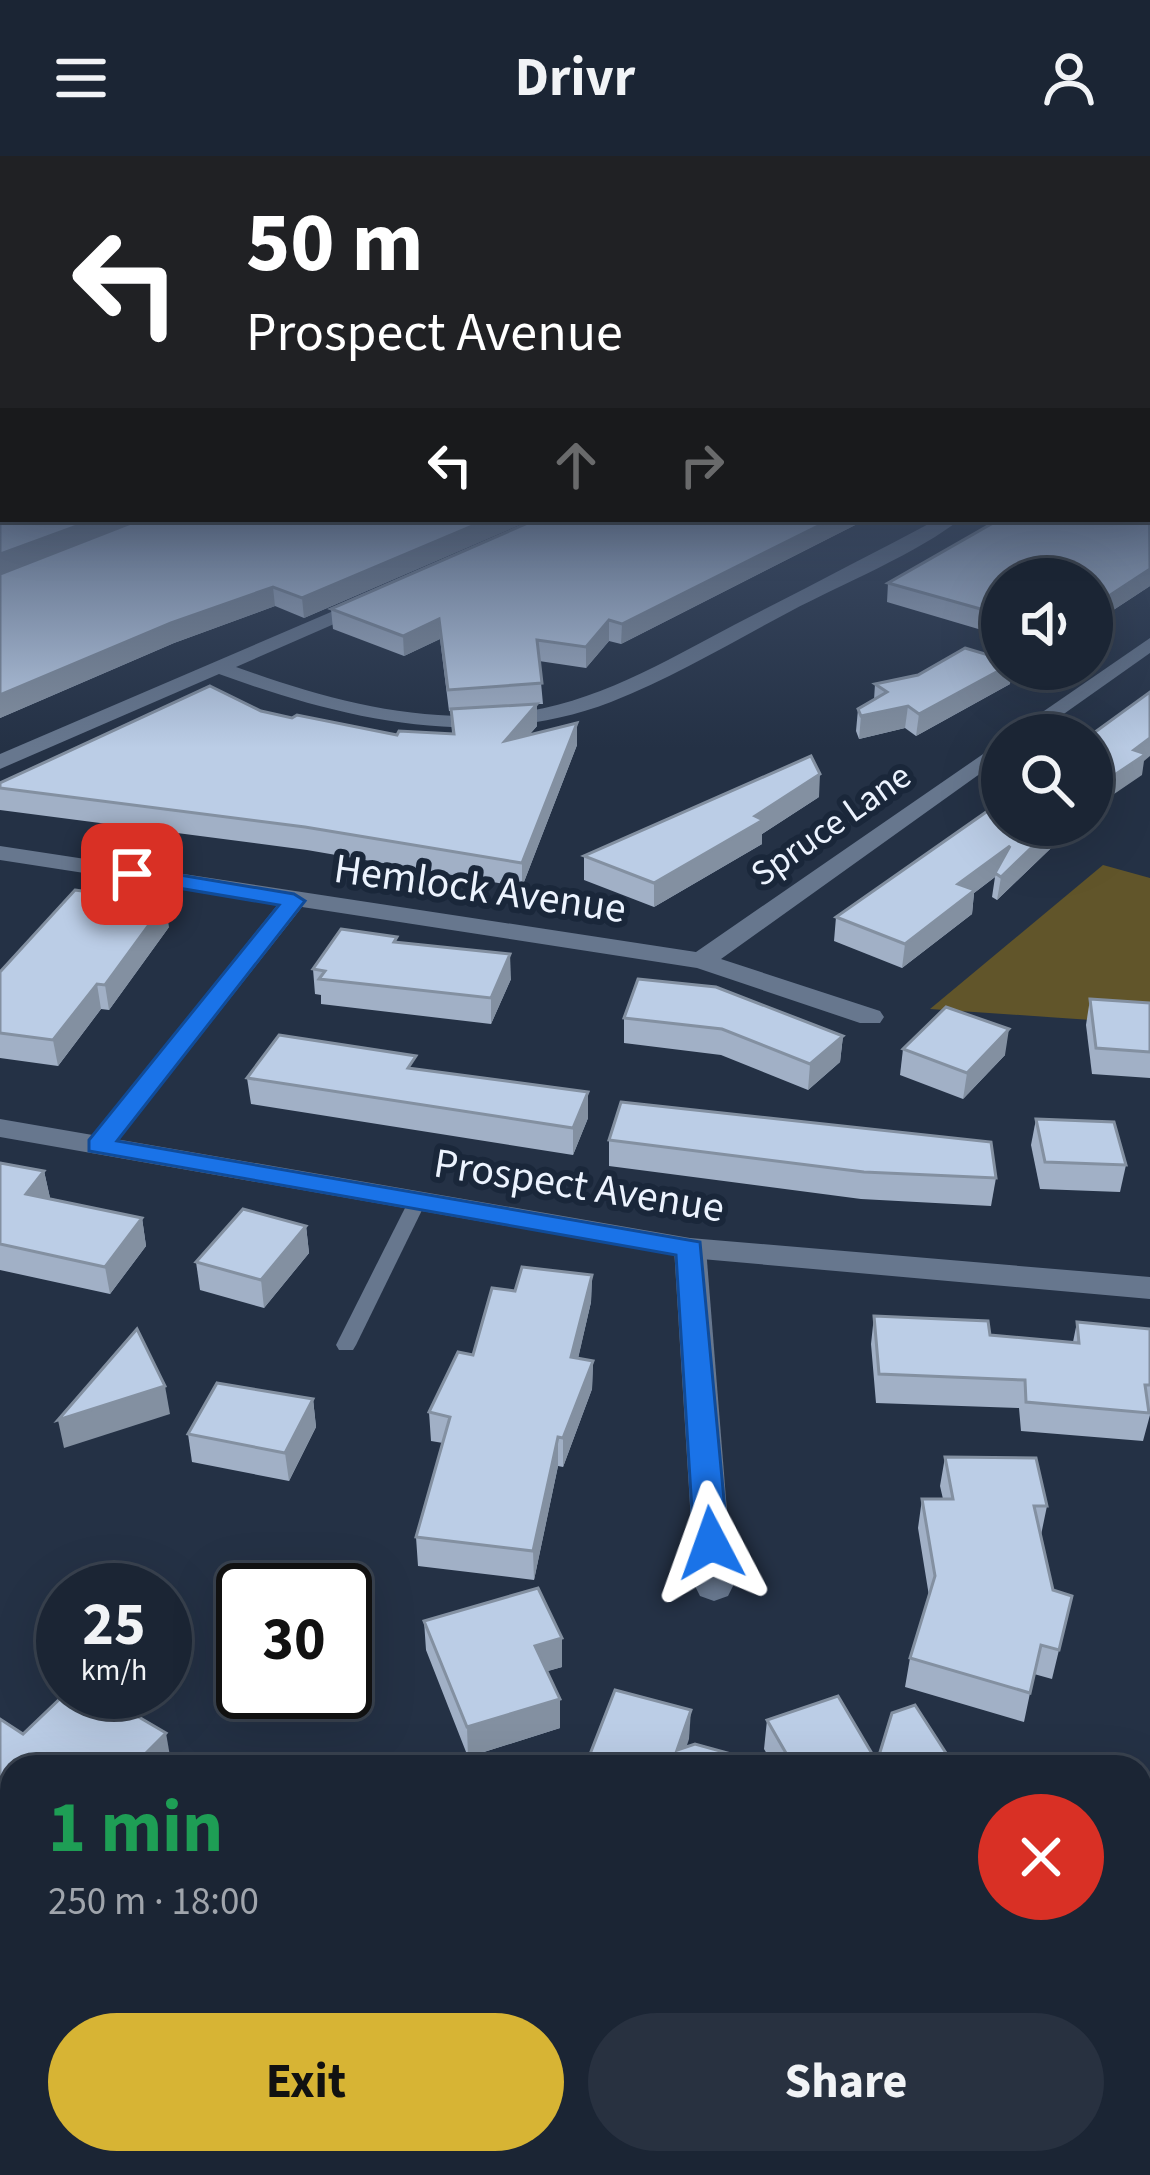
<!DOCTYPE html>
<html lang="en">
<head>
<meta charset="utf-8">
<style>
  :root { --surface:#1b2534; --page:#283140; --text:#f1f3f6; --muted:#a0a5ac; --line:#39424f; --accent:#d7b434 }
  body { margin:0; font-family:"Source Sans 3",sans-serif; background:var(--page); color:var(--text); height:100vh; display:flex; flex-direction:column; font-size:45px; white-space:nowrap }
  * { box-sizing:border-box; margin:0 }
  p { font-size:39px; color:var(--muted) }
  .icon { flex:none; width:66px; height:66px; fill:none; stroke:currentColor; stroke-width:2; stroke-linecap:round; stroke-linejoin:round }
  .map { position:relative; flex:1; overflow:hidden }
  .side { position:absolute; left:0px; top:1599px; width:1152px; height:420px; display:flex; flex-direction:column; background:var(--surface); border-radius:36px 36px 0 0; box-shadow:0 12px 48px #0002,0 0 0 3px var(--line) }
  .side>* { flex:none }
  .top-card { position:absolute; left:0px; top:0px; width:1152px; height:366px; box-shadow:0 12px 48px #0002,0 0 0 3px var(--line); background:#202124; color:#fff; overflow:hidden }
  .tools { position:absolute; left:981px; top:402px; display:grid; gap:24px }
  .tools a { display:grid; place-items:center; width:132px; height:132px; border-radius:50%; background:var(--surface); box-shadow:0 12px 48px #0002,0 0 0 3px var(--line); font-size:60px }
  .speed { position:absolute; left:36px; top:1407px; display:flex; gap:24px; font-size:60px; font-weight:700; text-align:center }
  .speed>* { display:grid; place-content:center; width:156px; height:156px; border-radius:50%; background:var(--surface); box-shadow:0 12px 48px #0002,0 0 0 3px var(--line); line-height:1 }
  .speed small { font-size:30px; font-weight:400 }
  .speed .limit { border:6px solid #111; border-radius:18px; background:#fff; color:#111 }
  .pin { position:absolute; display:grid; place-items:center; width:102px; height:102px; color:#fff; margin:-51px; border-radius:24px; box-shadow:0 6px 18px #0006 }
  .me { position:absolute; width:132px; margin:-66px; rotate:356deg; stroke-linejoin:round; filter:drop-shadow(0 0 9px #0008) }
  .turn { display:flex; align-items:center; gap:42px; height:252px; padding:0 48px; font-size:54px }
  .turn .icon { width:156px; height:156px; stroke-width:2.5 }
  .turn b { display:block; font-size:84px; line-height:102px }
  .lanes { display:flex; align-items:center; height:114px; padding:0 48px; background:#0003; justify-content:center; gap:60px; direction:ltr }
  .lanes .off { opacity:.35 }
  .round { display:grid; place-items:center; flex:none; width:126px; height:126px; border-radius:63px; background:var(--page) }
  .headline { display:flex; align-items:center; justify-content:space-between; height:204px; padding:0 48px }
  h1 { font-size:72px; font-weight:700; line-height:90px; color:#1e9e55 }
  .action { display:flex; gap:24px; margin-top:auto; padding:24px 48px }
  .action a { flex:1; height:138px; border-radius:72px; background:var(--accent); color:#111; font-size:48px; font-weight:700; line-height:138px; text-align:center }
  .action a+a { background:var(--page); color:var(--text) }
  header { display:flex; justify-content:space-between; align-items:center; height:156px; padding:0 48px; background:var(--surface); font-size:54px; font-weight:700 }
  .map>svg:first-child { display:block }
  .green { fill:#61552a }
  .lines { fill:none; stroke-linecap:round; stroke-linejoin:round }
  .service { fill:#67778e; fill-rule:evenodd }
  .minor { fill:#67778e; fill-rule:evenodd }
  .tertiary { fill:#67778e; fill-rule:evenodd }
  .wall { fill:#a1b0c6 }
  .shaded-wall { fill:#8390a1 }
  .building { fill:#bbcde6; stroke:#8390a1; stroke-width:3 }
  .route { fill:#1a73e8; stroke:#114b97; stroke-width:3 }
  .labels { text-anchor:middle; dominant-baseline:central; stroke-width:12; stroke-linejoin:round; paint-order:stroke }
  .far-street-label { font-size:36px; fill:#ecf3fe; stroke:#1a273a }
  .street-label { font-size:42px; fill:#ecf3fe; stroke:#1a273a }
</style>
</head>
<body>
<header><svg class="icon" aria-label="menu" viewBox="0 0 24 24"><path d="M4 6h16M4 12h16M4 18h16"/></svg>Drivr<svg class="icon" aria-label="person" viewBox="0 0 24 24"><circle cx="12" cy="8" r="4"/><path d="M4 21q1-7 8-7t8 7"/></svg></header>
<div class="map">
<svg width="1150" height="2019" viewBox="0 0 1150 2019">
  <rect width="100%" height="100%" fill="#243145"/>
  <path class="green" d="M1103,709L1150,722V868L930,853Z"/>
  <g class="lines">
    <path class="service" d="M416,1042L425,1048L356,1189L353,1194H339L336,1189L407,1048Z"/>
    <g class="minor">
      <path d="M938,363H960C924,394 836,431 791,455C732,486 674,521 611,546C480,596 346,564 219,518L0,613V598L366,441L373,443V451L236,511C325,543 418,569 514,557C594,548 664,506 734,469C802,434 870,399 938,363Z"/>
      <path d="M1150,482V497L1034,579H1009Z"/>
      <path d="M1002,585V602L721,803L880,855L884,861L880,867H860L697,812L302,751L109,996H89L84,990L89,984L279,747L0,704V690L696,796Z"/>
      <path d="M690,1082L706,1092L733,1430L728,1440L714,1445L700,1440L695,1430L674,1092Z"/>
      <path d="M562,2007H627L632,2019H567Z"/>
    </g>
    <path class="tertiary" d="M0,963L690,1082L1150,1121V1143L690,1102L0,981Z"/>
  </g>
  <g class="wall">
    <path d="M0,309L3,363H533L304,462L275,450L174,487L0,562Z"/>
    <path d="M1149,309L1150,430L1092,468V423H1002V480L887,446L888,427L1000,363H1149Z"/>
    <path d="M537,363H867L621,488L609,485L586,512L539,505L543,548H537V570L529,579L577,589L522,731L307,694L0,654V627L261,555L292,562L397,579L452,578L451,555H449L440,483L404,500L333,473L331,453Z"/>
    <path d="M875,528H1010L916,580L905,572L859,583L856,575L858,553L874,544Z"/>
    <path d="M819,641L762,678V688L654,751L584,724V700Z"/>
    <path d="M1075,669L997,744L992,741L995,721L974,737L972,758L902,812L834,785L836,761Z"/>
    <path d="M169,771L109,854L101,853L58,910L0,902V816Z"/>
    <path d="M397,786L511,823L491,868L321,848V839L315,838L313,813Z"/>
    <path d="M1090,843L1150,847V922L1092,918L1086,869Z"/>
    <path d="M624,862L843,880L840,906L808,934L721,899L624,887Z"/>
    <path d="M903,893L1005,899L963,943L900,919Z"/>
    <path d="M247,922L588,936V962L573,999L251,948Z"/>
    <path d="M1036,963L1126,1009L1120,1036L1040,1033L1031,989Z"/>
    <path d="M609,984L996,1022L991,1050L861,1043L609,1010Z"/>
    <path d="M0,1007L44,1015L50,1042L142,1062L146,1090L110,1138L0,1114Z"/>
    <path d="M306,1070L309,1097L264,1152L200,1134L196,1106Z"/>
    <path d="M592,1119L591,1146L578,1202L593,1205L592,1233L563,1311L558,1310L534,1424L418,1410L416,1381L443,1287L431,1285L429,1256L473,1199L515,1135Z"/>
    <path d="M874,1160L990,1179L1073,1186L1077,1166L1150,1173V1259L1143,1285L1021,1275L1019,1252L876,1247L871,1188Z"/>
    <path d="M313,1243L316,1271L289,1325L192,1306L188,1278Z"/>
    <path d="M945,1301L1047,1350L1041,1379L1053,1434L1072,1440L1052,1523L1034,1518L1024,1566L905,1531L910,1502L929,1440L918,1372L922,1343H943L940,1330Z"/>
    <path d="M424,1465L562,1511L547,1515L560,1572L468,1601L426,1494Z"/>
    <path d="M0,1563L23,1578L171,1606L12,1611V1697L0,1690Z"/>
    <path d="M767,1564L877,1606L955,1611H775L764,1593Z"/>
    <path d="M918,2007H1090L1085,2019H938Z"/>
  </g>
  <g class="shaded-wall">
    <path d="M96,363H150L0,418V398Z"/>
    <path d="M489,363H533L304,462L302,442Z"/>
    <path d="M832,363H867L621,488L622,468Z"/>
    <path d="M1150,413V430L1092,468V451Z"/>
    <path d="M273,431L275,450L174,487L0,562V539L171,467Z"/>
    <path d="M439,463L440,483L404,500L403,480Z"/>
    <path d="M609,464V485L586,512V491Z"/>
    <path d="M1002,513H1012L1010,528L916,580L919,558Z"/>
    <path d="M537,548V570L505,607V585Z"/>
    <path d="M908,550L905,572L859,583L861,560Z"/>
    <path d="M577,567V589L522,731V707Z"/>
    <path d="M1150,582V600L1144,605L1142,619L1092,653V634L1134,594Z"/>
    <path d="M820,618L819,641L762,678V688L654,751V727Z"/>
    <path d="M1055,669H1075L997,744L1001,721Z"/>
    <path d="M1010,690L995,721L974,737L972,758L902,812L905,788L958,728Z"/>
    <path d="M165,747L169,771L109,854L105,829Z"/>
    <path d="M510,798L511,823L491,868V842Z"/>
    <path d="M97,828L101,853L58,910L53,884Z"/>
    <path d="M1009,873L1005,899L963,943L967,917Z"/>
    <path d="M843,880L840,906L808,934L810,908Z"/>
    <path d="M588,936V962L573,999V972Z"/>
    <path d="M44,1015L50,1042L26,1038Z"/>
    <path d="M142,1062L146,1090L110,1138L105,1111Z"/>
    <path d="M306,1070L309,1097L264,1152L261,1124Z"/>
    <path d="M592,1119L591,1146L572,1229L571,1201Z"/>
    <path d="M593,1205L592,1233L563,1311V1282Z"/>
    <path d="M165,1230L170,1258L64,1292L58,1264Z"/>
    <path d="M313,1243L316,1271L289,1325L285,1297Z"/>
    <path d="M558,1281V1310L534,1424L533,1395Z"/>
    <path d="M562,1482V1511L535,1519V1490Z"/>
    <path d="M560,1543V1572L468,1601L467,1571Z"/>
    <path d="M691,1554L689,1583L680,1611L677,1594Z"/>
    <path d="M166,1577L171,1606L166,1611H132Z"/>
  </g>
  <g class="building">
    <path d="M0,309H3V363H96L0,398Z"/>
    <path d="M1149,309L1150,413L1092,451V423H1002V459L888,427L1000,363H1149Z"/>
    <path d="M141,363H489L302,442L273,431L171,467L0,539V418Z"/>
    <path d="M537,363H832L622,468L609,464L586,491L537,484L542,527L448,534L439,463L403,480L331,453Z"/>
    <path d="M965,492L1002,503V513L919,558L908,550L861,560L858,553L887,536L875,528L918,519Z"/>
    <path d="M210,530L261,555L292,562L297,559L397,579L399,575L454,578L451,553L537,548L505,585L577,567L522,707L305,671L0,632V627Z"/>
    <path d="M1150,536V582L1134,594L1146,598L1092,634L1091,579Z"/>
    <path d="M811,600L820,618L755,660L763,664L654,727L584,700Z"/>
    <path d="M1002,645V669H1055L1001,721L995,717L1010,690L958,728L975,734L905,788L836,761Z"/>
    <path d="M75,734L165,747L105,829L97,828L53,884L0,877V816Z"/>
    <path d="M341,773L397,781L394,786L510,798L491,842L319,823L325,815L313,813Z"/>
    <path d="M638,823L716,831L843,880L810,908L722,873L624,862Z"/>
    <path d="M1090,843L1150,847V896L1096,892Z"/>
    <path d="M946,851L1009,873L967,917L903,893Z"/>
    <path d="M279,879L416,900L408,912L588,936L573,972L247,922Z"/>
    <path d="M621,946L991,986L996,1022L864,1016L609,984Z"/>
    <path d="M1036,963L1114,966L1126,1009L1045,1006Z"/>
    <path d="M0,1007L44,1015L26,1038L142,1062L105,1111L0,1088Z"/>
    <path d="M243,1053L306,1070L261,1124L196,1106Z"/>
    <path d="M522,1111L592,1119L571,1201L593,1205L563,1282L558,1281L533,1395L416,1381L450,1261L429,1256L458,1196L473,1199L492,1132L515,1135Z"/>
    <path d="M874,1160L988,1165L990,1179L1079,1187L1077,1166L1150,1173V1229H1145L1149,1257L1026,1246L1025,1224L879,1218Z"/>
    <path d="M137,1173L165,1230L58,1264Z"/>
    <path d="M217,1227L313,1243L285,1297L188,1278Z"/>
    <path d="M945,1301L1036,1302L1047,1350H1034L1053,1434L1072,1440L1059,1494L1041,1489L1030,1537L910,1502L935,1420L922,1343H953Z"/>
    <path d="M538,1432L562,1482L535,1490L560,1543L467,1571L424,1465Z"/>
    <path d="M615,1534L691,1554L677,1594L695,1588L742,1601L738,1611H585Z"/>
    <path d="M67,1536H96L166,1577L132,1611H12V1674L0,1666V1563L23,1578Z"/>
    <path d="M838,1540L877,1606L892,1557L915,1549L955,1611H794L767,1564Z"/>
    <path d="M972,2007H1086L1080,2019H993Z"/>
  </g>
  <linearGradient id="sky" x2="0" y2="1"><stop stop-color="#141b26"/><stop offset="0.52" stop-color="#3f4e68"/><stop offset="1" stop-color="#3f4e68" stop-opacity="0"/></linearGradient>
  <rect width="1150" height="592" fill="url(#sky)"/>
  <path class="route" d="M132,711L294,738L305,745L117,985L700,1086L728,1387L723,1396H699L694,1387L676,1099L89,995V984L279,749L125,723L121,718Z"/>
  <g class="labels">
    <g class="far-street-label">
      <text transform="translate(831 669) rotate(-35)">Spruce Lane</text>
    </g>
    <g class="street-label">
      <text transform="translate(480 733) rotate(8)">Hemlock Avenue</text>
      <text transform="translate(579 1030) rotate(9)">Prospect Avenue</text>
    </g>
  </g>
</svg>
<div class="tools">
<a><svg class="icon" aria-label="sound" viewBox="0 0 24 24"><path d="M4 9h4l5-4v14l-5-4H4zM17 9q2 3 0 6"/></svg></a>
<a><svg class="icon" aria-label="search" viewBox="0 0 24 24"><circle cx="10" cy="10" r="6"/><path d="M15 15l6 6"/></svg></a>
</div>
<div class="speed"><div>25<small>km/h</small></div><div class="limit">30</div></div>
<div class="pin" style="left:132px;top:718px;background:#d93025"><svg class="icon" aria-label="arrive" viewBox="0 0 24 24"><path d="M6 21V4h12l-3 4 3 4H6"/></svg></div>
<svg class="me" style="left:711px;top:1387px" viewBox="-20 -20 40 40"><path d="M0-17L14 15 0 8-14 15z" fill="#1a73e8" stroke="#fff" stroke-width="4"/></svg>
<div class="top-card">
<div class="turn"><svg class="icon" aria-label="left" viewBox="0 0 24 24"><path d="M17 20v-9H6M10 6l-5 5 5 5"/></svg><div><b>50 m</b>Prospect Avenue</div></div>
<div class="lanes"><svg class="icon" aria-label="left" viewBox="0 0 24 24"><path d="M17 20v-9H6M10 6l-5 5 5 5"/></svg><svg class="icon off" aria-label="ahead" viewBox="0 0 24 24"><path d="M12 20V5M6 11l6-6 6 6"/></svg><svg class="icon off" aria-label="right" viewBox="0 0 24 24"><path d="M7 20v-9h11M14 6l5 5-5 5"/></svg></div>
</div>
<section class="side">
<div class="headline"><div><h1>1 min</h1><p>250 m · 18:00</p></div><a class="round" style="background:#d93025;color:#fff"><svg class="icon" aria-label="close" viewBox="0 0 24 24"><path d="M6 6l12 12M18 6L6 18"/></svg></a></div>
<div class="action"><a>Exit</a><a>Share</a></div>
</section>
</div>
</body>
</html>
